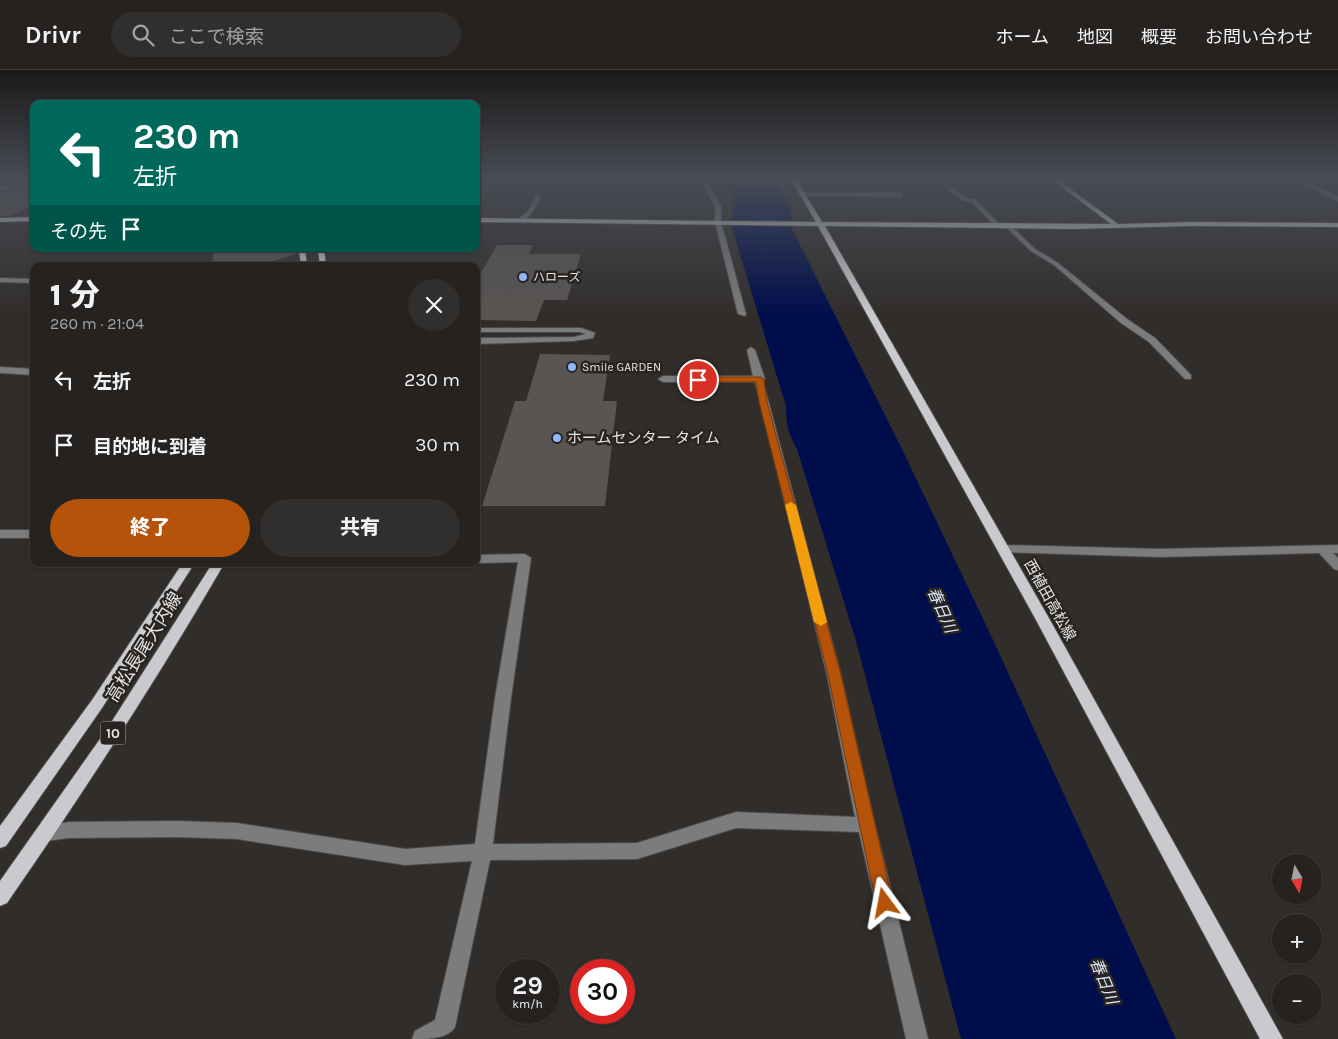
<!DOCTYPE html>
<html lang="ja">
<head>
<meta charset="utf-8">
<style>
  :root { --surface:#252220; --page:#312f2d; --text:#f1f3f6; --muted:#a3a4a5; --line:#423f3e; --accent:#b45309 }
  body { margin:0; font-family:Karla,"Noto Sans JP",sans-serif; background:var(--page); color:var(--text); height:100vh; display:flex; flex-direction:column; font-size:19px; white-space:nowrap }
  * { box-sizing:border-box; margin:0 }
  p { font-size:16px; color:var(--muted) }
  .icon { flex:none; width:28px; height:28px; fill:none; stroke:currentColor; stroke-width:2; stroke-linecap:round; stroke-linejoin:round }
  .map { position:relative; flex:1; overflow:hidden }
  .panel { position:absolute; left:30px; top:192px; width:450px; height:305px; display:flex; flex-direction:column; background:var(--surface); border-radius:10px; box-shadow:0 1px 4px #0004,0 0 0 1px var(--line) }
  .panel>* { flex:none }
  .hud { position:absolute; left:30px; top:30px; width:450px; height:152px; border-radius:10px; box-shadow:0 1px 4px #0004,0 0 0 1px var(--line); background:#00695c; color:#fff; overflow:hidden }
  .needle { width:32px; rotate:170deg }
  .fabs { position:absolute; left:1272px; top:784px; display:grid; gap:10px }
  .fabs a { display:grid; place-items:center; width:50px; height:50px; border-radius:50%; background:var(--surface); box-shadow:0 1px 4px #0004,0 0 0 1px var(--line); font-size:25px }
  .speed { position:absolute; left:495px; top:889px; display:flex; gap:10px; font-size:25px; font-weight:700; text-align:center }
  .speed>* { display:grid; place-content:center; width:65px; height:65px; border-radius:50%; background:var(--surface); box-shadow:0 1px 4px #0004,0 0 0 1px var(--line); line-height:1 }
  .speed small { font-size:12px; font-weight:400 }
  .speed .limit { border:8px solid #d22; background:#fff; color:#111 }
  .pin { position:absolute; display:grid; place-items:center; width:42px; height:42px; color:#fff; margin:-21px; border:2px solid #fff; border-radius:50%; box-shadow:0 1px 5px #0007 }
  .me { position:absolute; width:55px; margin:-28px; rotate:347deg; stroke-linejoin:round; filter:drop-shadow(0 0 4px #0008) }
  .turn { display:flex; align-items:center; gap:18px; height:105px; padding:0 20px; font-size:22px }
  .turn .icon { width:65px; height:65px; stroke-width:2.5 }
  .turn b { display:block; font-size:35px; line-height:42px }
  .then { display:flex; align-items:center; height:48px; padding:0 20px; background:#0003; gap:10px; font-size:19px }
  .round { display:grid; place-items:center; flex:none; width:52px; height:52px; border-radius:26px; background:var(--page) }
  .overview { display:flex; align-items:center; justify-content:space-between; height:85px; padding:0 20px }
  h1 { font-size:30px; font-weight:800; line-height:38px }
  .primary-button { display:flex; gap:10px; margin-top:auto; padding:10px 20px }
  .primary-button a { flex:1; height:58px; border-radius:30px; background:var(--accent); color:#fff; font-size:20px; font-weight:800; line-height:58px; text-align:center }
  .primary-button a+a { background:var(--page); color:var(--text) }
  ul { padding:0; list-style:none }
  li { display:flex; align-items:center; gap:15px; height:65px; padding:0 20px }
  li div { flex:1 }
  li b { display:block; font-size:19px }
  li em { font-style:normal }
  header { display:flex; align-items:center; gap:30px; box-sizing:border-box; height:70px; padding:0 25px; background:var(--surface); border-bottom:1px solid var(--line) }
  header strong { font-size:24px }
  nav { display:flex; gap:28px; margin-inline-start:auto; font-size:18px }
  .search { width:350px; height:45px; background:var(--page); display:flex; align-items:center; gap:12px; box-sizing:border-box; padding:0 18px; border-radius:28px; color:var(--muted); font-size:19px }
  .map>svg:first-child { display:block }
  .water { fill:#000e4c }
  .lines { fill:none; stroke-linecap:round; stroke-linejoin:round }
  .river { fill:#000e4c; fill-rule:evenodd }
  .building { fill:#595552 }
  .minor-casing { stroke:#4e4a48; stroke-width:2 }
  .major-casing { stroke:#4e4a48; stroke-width:2 }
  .minor { fill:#7b7c7e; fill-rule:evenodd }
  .major { fill:#c8cace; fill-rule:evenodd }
  .route { fill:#b45309; stroke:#753606 }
  .slow { fill:#f59e0b }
  .poi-dot { fill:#91b8fd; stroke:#272421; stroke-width:2 }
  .labels { text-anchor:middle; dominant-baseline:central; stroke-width:5; stroke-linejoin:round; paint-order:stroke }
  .far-poi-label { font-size:12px; fill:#e6e4e3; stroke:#272421; text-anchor:start }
  .shield { fill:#272421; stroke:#adaaa9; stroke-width:1 }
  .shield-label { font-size:14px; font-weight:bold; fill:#e6e4e3 }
  .poi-label { font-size:15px; fill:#e6e4e3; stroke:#272421; text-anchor:start }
  .street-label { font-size:15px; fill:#e6e4e3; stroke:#272421 }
  .water-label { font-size:16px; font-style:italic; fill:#dae5f9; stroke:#272421 }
  .near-street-label { font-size:18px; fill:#e6e4e3; stroke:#272421 }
</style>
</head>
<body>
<header>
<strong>Drivr</strong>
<div class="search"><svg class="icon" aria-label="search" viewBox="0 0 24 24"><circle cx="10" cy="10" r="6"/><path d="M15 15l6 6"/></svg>ここで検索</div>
<nav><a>ホーム</a><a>地図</a><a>概要</a><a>お問い合わせ</a></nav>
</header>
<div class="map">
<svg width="1338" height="969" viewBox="0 0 1338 969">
  <rect width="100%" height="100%" fill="#312d2b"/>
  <path class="water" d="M767,109L902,379L995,574L1176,969H961L856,571L797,379C788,364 786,353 786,336L732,158L733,128L726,110Z"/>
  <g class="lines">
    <path class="river" d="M758,109H775L791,138L792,160L805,191L802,196L794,198L786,196L772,160L773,138Z"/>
  </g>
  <g class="building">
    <path d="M29,110H34V135L10,146H0V123Z"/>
    <path d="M497,175H533L529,184H581L567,230H544L536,251L476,250V211Z"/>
    <path d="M215,179H297L298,183L258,196H211Z"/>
    <path d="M540,284L610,285L603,331H617L605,436H482L515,331H526Z"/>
  </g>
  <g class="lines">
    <g class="minor-casing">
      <g id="minor">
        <path d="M19,109H27L0,121V117Z"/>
        <path d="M700,109H705L721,136V152L746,244L745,246L738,244L715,152V136Z"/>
        <path d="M935,109H941L966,128L976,130L1000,155V157H996L972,132L962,130Z"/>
        <path d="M1094,109H1217L1174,113Z"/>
        <path d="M1293,109H1300L1338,127V131Z"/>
        <path d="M803,123H900L903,125L900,127L801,126Z"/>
        <path d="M536,126L541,127C536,136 530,151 518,151V149L528,141Z"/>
        <path d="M1006,155H1010L1035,179L1058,193L1127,249L1155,268L1191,305V309H1185L1149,272L1121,253L1054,195L1031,181L1006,157Z"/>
        <path d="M0,208L34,209V213L0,212Z"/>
        <path d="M476,258H581L595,263L593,268L574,271L476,274V268L574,267L586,264L580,262H476Z"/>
        <path d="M751,277L755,280L765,309L763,311L841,605L875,755L928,969H906L859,762L736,758L637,789L490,790L455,957C448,969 428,969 412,969L415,961L435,950L472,791L405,795L237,769L176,767L69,768L46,771L40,769L37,763L40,757L69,752L176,751L237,753L405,779L475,774L495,628L518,492L476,493V485L525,484L531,488L511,628L493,774L637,773L736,742L855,747L827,605L755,312H663L658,309L663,306H753L747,280Z"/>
        <path d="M0,297L34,299V305L0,303Z"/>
        <rect x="0" y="460" width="34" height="8"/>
        <path d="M1003,475L1160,479L1338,475V483H1333L1338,488V500L1334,499L1319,483L1160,487L999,482L997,479L999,476Z"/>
      </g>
    </g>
    <g class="major-casing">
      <g id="major">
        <path d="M791,109H796L822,152L1111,154L1051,109H1057L1118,154L1191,152L1338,153V157L1191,156L1071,159L825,156L1050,550L1283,969H1260L1036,550L818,156L476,152V148L816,152Z"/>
        <path d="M34,147V151L0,152V148Z"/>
        <path d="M299,179H305L307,196H301Z"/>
        <path d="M318,179H324L326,196H320Z"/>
        <path d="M182,494H194L102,638L6,776L0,778V756L92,630Z"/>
        <path d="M212,494H224C157,610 83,723 7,833L0,836V811L107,659Z"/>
      </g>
    </g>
    <use href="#minor" class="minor"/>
    <use href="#major" class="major"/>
  </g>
  <linearGradient id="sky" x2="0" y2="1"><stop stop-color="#1b1918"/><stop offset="0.44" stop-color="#484c55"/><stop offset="1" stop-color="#484c55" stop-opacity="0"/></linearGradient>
  <rect width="1338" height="245" fill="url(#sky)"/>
  <path class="route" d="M760,307L764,309L767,332L841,605L893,833L891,838L885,841L878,838L876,833L828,605L759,332L756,312H698L694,310L698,307Z"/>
  <path class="slow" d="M791,432L796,435L827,552L821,556L814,552L785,435Z"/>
  <g class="poi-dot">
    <circle cx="523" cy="207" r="5"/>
    <circle cx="572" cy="297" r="5"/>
    <circle cx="557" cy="368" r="5"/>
  </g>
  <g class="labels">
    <g class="far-poi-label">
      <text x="533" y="207">ハローズ</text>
      <text x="582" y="297">Smile GARDEN</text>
    </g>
    <rect class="shield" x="100.5" y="651.5" width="25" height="23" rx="4"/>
    <g class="shield-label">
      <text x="113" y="663">10</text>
    </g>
    <g class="poi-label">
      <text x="567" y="368">ホームセンター タイム</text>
    </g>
    <g class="street-label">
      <text transform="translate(1050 530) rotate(61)">西植田高松線</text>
    </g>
    <g class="water-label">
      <text transform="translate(942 540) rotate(66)">春日川</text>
      <text transform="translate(1104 911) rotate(68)">春日川</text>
    </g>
    <g class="near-street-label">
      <text transform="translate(144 577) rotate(-58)">高松長尾大内線</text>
    </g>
  </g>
</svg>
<div class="fabs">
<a><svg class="needle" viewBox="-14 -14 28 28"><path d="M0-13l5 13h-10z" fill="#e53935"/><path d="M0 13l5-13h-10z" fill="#a3a4a5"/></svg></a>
<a>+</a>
<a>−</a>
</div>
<div class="speed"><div>29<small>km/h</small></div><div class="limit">30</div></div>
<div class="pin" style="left:698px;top:310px;background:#d93025"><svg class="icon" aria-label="arrive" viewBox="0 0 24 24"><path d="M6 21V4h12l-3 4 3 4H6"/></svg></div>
<svg class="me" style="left:885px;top:833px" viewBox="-20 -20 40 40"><path d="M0-17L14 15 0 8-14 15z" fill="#b45309" stroke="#fff" stroke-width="4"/></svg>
<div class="hud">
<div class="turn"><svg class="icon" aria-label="left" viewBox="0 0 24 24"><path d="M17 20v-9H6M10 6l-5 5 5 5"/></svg><div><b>230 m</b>左折</div></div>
<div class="then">その先<svg class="icon" aria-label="arrive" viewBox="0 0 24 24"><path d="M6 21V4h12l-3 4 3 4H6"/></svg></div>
</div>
<section class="panel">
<div class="overview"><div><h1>1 分</h1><p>260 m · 21:04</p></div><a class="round"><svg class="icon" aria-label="close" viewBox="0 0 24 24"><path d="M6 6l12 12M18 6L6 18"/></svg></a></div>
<ul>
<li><svg class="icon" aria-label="left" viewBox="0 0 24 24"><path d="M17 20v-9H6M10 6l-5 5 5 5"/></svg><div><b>左折</b></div><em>230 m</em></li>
<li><svg class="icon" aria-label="arrive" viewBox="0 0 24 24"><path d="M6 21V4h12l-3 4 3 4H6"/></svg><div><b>目的地に到着</b></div><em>30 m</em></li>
</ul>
<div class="primary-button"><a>終了</a><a>共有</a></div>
</section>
</div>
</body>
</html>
